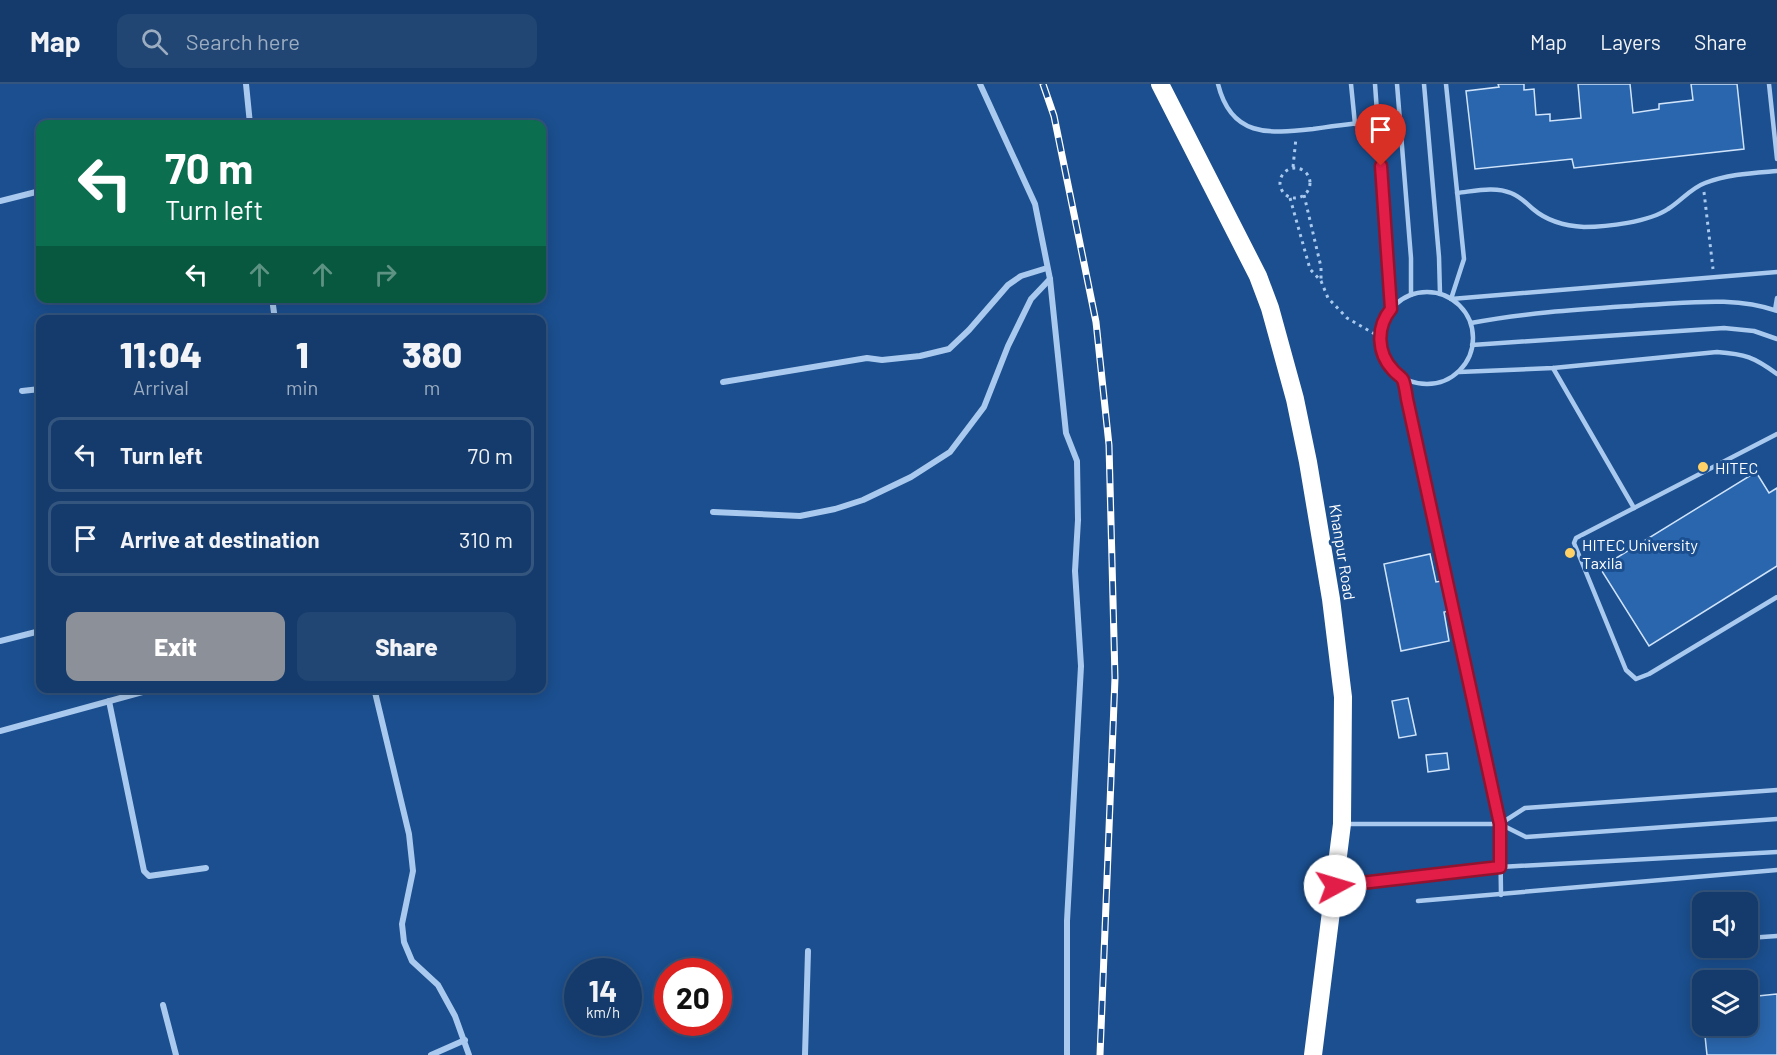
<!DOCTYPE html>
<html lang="en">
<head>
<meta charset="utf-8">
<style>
  :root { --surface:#143b6b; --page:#214673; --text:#f1f3f6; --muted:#9dadc1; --line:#33557e; --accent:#8c9099 }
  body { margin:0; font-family:Barlow,sans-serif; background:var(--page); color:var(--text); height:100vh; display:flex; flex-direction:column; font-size:22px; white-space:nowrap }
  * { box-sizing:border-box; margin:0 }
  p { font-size:20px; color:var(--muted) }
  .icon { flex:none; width:33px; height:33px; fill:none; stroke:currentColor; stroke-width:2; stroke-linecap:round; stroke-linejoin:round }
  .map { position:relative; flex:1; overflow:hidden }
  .panel { position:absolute; left:36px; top:231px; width:510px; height:378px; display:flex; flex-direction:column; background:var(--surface); border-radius:12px; box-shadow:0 3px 15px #0003,0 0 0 2px var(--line) }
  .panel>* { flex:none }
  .banner { position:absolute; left:36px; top:36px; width:510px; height:183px; border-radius:12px; box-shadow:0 3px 15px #0003,0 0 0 2px var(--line); background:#0b6e4f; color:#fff; overflow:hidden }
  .buttons { position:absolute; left:1692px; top:808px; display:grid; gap:12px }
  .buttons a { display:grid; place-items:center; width:66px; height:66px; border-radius:12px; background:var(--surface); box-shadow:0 3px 15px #0003,0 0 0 2px var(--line); font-size:30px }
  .speed { position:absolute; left:564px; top:874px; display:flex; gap:12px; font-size:30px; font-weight:700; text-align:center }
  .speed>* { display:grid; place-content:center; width:78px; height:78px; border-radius:50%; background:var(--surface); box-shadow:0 3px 15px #0003,0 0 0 2px var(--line); line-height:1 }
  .speed small { font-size:15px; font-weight:400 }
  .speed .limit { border:9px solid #d22; background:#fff; color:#111 }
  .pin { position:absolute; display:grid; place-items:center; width:51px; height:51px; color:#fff; margin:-62px -26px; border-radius:50% 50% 50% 0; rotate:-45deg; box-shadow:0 0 6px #0007 }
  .pin .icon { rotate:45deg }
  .me { position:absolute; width:66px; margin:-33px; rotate:84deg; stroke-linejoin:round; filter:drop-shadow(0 0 4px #0008) }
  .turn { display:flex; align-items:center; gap:21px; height:126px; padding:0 30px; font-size:27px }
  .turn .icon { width:78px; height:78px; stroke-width:2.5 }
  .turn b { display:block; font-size:42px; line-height:51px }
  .lanes { display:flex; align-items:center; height:57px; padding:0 30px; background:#0003; justify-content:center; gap:30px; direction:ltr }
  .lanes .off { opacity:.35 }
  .eta { display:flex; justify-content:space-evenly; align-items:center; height:102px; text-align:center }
  .eta b { font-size:36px; font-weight:800; line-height:42px }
  .cta { display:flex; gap:12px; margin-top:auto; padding:12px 30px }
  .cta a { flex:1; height:69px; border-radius:12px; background:var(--accent); color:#fff; font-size:24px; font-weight:800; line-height:69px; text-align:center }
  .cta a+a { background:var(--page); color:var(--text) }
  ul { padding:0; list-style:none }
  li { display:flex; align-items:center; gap:18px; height:75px; margin:0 12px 9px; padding:0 18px; border:3px solid var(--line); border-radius:12px }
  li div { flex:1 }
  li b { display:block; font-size:22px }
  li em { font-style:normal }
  header { display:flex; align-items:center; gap:36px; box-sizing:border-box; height:84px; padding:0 30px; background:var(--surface); border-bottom:2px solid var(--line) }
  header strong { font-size:28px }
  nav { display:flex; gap:33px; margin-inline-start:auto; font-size:21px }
  .search { width:420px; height:54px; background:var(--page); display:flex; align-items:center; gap:15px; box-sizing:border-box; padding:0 21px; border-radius:12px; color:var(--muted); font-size:22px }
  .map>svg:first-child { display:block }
  .building { fill:#2a66ad; stroke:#cfe3fa; stroke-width:1.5 }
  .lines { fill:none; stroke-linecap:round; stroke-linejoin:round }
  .path { stroke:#a9c9ee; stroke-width:3; stroke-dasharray:3 4.5; stroke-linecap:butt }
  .lane { stroke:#a9c9ee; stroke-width:4.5 }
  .street { stroke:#a9c9ee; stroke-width:6 }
  .highway { stroke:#fff; stroke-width:18 }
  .rail-casing { stroke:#fff; stroke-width:7 }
  .rail { stroke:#1b4f8f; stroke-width:4.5; stroke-dasharray:14; stroke-linecap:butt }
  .route-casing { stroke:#92132f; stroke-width:15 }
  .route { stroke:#e11d48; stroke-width:10 }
  .poi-dot { fill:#ffd166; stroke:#1b4f8f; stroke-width:2 }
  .labels { text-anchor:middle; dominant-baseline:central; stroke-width:6; stroke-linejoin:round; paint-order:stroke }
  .poi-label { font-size:16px; fill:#fff; stroke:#1b4f8f; text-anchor:start }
  .street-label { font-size:16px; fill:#fff; stroke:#1b4f8f }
</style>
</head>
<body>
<header>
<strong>Map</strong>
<div class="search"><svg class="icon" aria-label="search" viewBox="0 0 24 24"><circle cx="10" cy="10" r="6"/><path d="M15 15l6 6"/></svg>Search here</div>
<nav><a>Map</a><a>Layers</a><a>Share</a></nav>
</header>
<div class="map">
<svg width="1777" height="971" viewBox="0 0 1777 971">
  <rect width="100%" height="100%" fill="#1b4f8f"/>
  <g class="building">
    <path d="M1498,0H1524V6L1534,5L1536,31L1550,30V37L1581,34L1578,0H1630L1633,29L1659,25V20L1693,16L1691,0H1737L1744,65L1574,84L1572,75L1475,85L1466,7L1499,3Z"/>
    <path d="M1756,388L1769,409L1777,404V482L1649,562L1600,484Z"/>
    <path d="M1430,470L1436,498L1442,497L1449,527L1444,528L1449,557L1401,567L1384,480Z"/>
    <path d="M1408,614L1416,651L1399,654L1392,617Z"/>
    <path d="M1447,669L1449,685L1428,688L1426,671Z"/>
    <path d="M1777,910V971H1707L1704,942H1748V913Z"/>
  </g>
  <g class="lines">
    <g class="path">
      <path d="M1293,83L1296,54"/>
      <circle cx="1295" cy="99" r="15"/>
      <path d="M1704,108L1713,185"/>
      <path d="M1304,111L1321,183V195"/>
      <path d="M1290,114L1310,185L1321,197L1328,214L1347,234L1380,253"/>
    </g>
    <g class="lane">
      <path d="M1218,0C1231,53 1268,50 1313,45C1334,42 1356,39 1377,37"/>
      <path d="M1351,0L1355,40"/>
      <path d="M1375,0L1391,225"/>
      <path d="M1397,0L1411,174V211"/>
      <path d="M1424,0L1439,173L1440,210"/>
      <path d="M1446,0L1464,175L1451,215L1777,188"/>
      <path d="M1769,0L1777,75"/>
      <path d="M1457,109C1475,107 1495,102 1511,109C1521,113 1526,119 1533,125C1547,137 1566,142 1584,143C1607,143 1649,138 1668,125C1681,117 1691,104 1705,99C1728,90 1753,89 1777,87"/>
      <circle cx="1427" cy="254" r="46"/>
      <path d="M1775,226L1777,214"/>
      <path d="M1471,239C1529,228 1587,225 1645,221C1689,219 1735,212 1777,227"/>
      <path d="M1472,261L1724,244L1754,247L1777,255"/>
      <path d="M1553,284L1634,424"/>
      <path d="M1459,288L1553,284L1717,268C1745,270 1754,273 1777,290"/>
      <path d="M1402,294L1500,740L1501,811"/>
      <path d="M1777,350L1576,454L1574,459L1626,586L1636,595L1649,590L1777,513"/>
      <path d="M1346,740H1500L1526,753L1777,735"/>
      <path d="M1500,740L1525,724L1777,706"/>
      <path d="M1337,801L1500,783L1777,768"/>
      <path d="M1418,817L1777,786"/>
      <path d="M1748,854L1777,852"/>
    </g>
    <g class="street">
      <path d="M246,0L250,40"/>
      <path d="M980,0L1035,120L1050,195L1066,349L1077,377L1078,436L1075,487L1081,582L1067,837V971"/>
      <path d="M0,117L40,107"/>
      <path d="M272,214L275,236"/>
      <path d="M723,298L867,274L882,276L920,272L949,265L969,246L1008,201L1021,192L1047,184"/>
      <path d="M22,307L40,305"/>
      <path d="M713,428L800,432L835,425L863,416L911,393L950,368L984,323L1008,262L1031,215L1050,195"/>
      <path d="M0,557L40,547"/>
      <path d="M374,604L409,750L413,787L402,840L404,858L412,877L438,901L455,932L469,971"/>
      <path d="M239,607L248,604"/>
      <path d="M109,617L144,787L149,792L206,784"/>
      <path d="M0,647L157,604"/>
      <path d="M163,921L176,971"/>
      <path d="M431,971L465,956"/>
      <path d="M805,971L808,867"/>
    </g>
    <path class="highway" d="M1160,0L1258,192L1270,224L1295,315L1308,378L1331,515L1343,613L1342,740L1313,971"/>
    <g class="rail-casing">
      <path id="rail" d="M1043,0L1054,32L1096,238L1109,361L1115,594L1100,971"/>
    </g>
    <use href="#rail" class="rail"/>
  </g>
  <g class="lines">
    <g class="route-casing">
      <path id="route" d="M1335,802L1500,783V740L1407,315C1406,309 1405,301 1403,296C1401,292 1396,290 1393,286C1377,269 1376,243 1391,225L1381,82"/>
    </g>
    <use href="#route" class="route"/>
  </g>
  <g class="poi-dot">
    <circle cx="1703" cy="383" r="6"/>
    <circle cx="1570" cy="469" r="6"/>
  </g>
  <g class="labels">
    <g class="poi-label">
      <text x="1715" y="383">HITEC</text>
      <text x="1582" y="460">HITEC University<tspan x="1582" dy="18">Taxila</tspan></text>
    </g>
    <g class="street-label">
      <text transform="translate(1343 468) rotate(81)">Khanpur Road</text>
    </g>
  </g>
</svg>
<div class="buttons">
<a><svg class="icon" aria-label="sound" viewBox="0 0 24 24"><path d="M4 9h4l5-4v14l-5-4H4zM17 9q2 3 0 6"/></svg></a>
<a><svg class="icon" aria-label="layers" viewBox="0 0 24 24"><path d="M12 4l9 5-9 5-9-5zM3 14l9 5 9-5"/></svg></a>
</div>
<div class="speed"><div>14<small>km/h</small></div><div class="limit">20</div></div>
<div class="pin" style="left:1381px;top:82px;background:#d93025"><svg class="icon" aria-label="arrive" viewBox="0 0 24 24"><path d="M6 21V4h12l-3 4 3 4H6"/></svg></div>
<svg class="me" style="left:1335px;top:802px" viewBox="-20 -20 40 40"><circle r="19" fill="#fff"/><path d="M0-13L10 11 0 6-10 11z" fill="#e11d48"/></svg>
<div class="banner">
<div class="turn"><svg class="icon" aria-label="left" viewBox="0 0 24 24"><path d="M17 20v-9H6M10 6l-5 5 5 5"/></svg><div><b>70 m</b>Turn left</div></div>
<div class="lanes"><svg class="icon" aria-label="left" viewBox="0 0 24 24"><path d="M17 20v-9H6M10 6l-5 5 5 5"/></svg><svg class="icon off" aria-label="ahead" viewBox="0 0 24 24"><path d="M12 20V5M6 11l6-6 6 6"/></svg><svg class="icon off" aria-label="ahead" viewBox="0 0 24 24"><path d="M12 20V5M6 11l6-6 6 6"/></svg><svg class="icon off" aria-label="right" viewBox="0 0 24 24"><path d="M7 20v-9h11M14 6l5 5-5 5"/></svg></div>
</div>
<section class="panel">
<div class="eta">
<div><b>11:04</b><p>Arrival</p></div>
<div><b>1</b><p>min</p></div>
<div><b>380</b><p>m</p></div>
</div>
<ul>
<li><svg class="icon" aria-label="left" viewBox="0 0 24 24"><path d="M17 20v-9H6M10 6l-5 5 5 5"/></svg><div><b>Turn left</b></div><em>70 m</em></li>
<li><svg class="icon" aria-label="arrive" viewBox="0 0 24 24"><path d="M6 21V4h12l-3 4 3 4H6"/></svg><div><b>Arrive at destination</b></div><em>310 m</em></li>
</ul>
<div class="cta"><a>Exit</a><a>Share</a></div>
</section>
</div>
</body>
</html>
